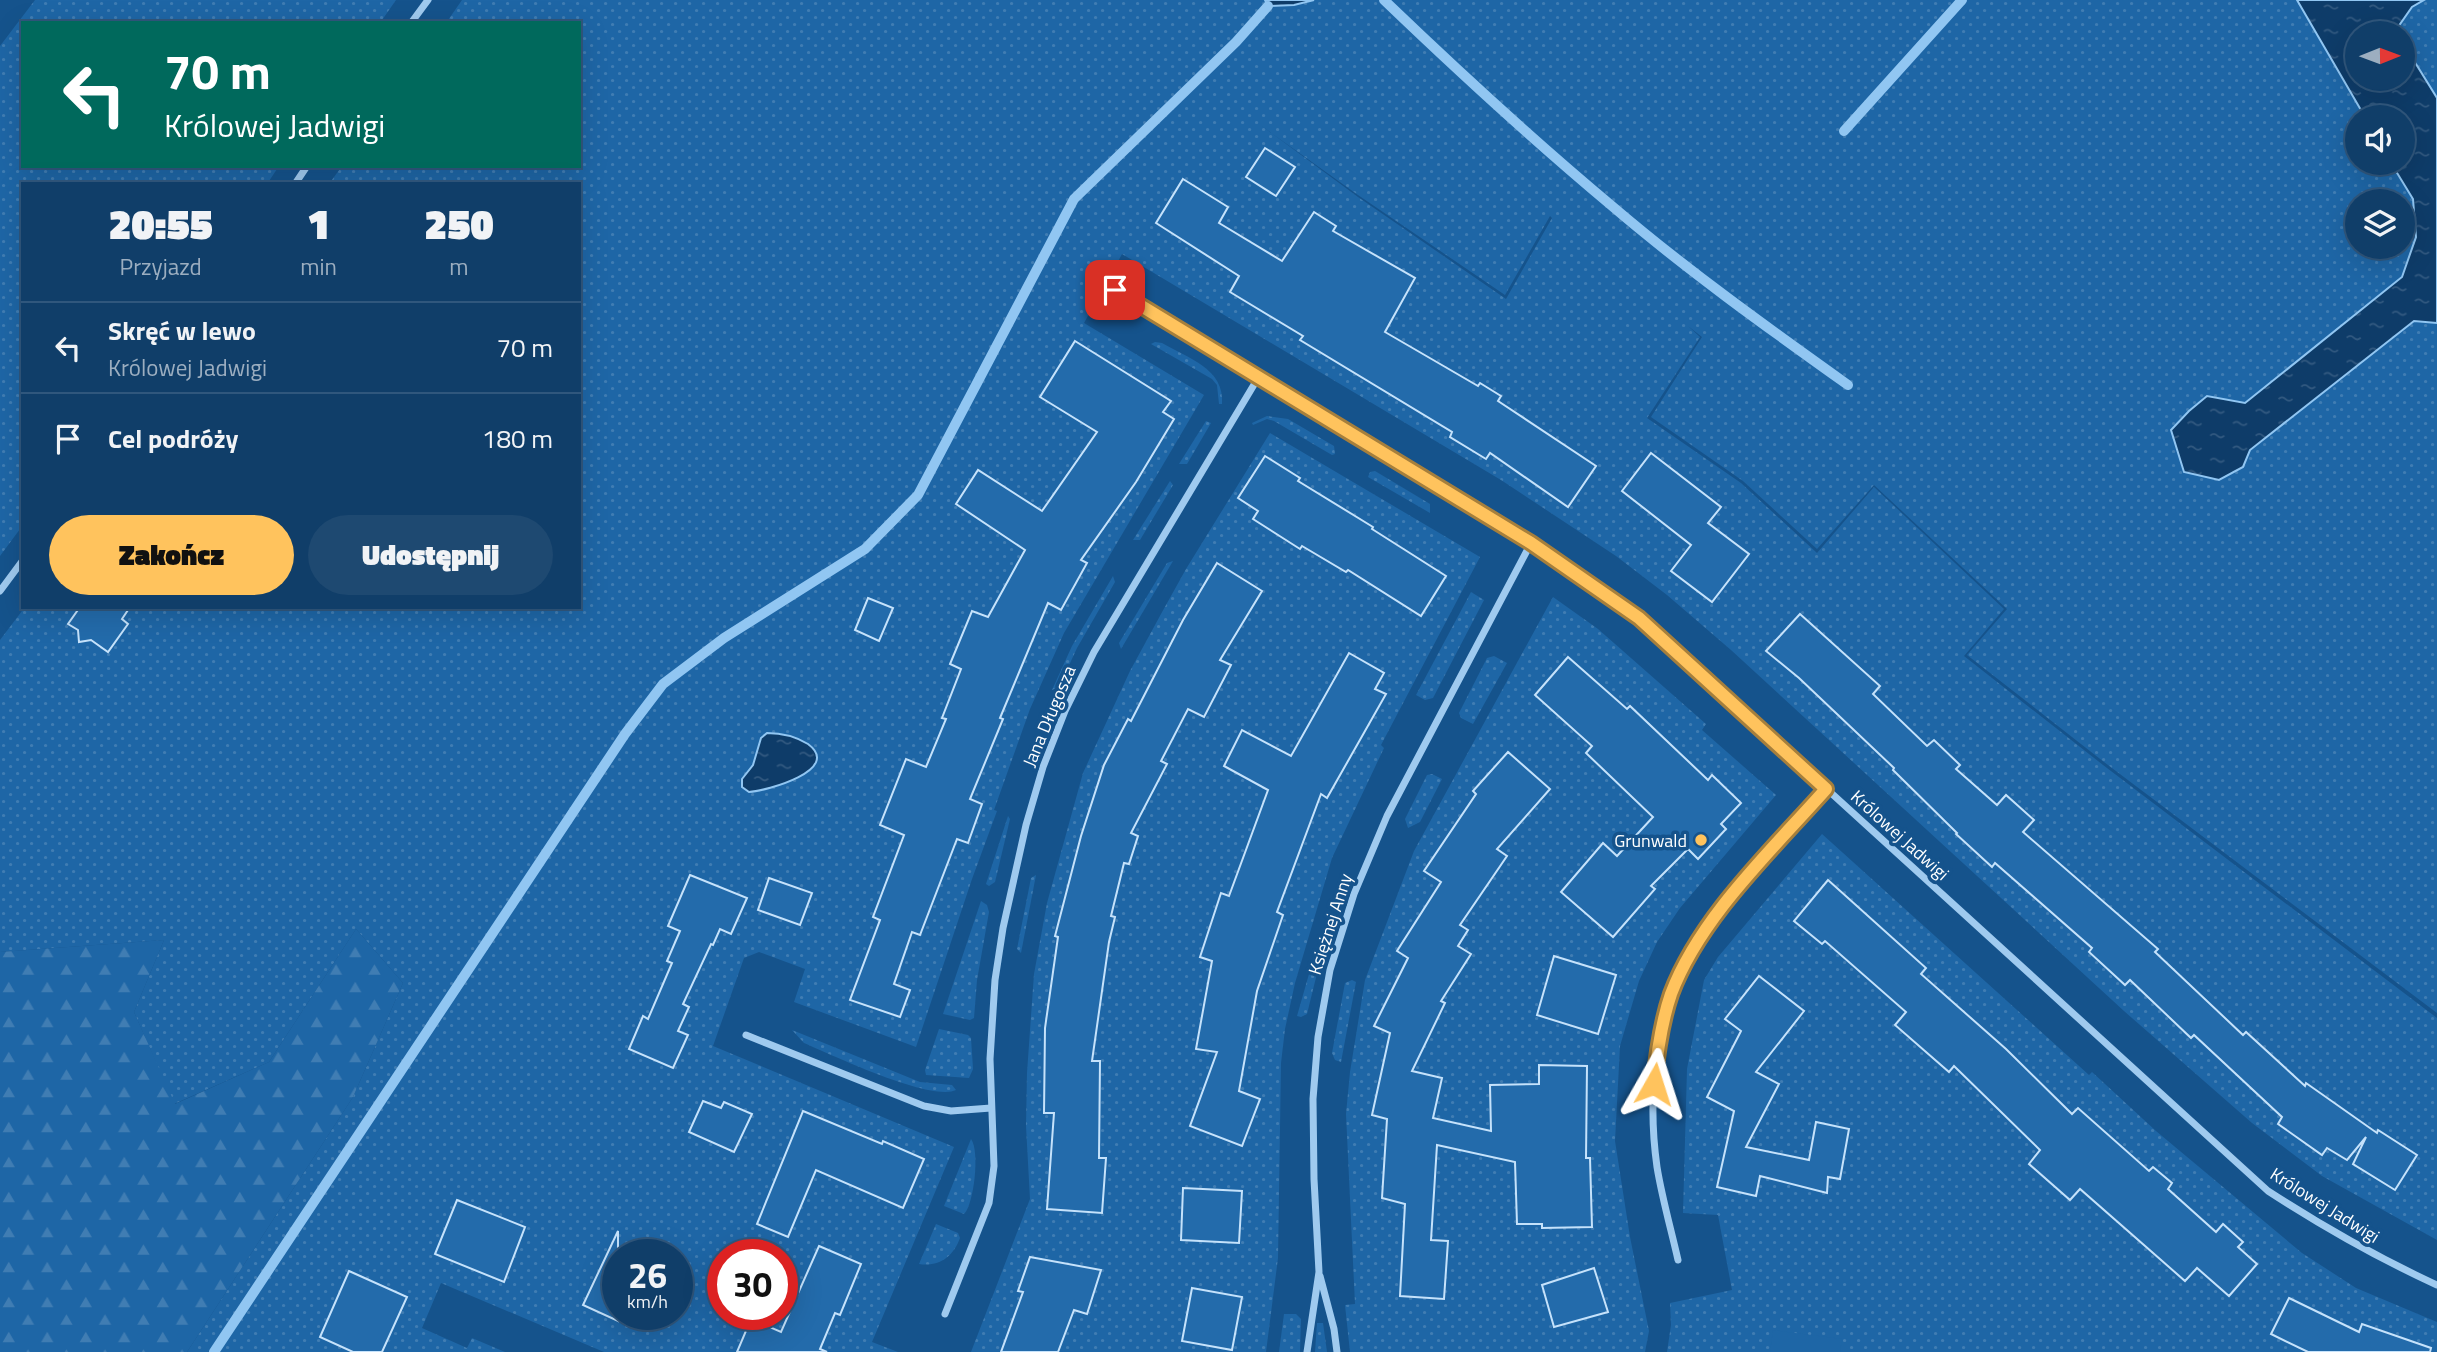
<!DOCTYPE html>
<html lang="pl">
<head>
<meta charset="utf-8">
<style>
  :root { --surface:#103e69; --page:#1e4971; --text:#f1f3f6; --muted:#9caec0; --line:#30577d; --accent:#ffc35d }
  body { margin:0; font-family:"Titillium Web",sans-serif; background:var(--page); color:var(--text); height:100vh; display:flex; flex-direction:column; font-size:26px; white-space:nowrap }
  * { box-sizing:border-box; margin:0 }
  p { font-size:23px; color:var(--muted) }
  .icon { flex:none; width:38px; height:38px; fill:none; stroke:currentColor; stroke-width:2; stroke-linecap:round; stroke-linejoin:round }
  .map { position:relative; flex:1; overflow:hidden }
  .panel { position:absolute; left:21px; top:182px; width:560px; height:427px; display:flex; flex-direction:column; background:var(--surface); border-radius:0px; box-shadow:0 7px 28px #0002,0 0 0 2px var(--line) }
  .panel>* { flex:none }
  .top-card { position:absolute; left:21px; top:21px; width:560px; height:147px; border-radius:0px; box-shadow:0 7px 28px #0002,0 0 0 2px var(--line); background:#00695c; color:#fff; overflow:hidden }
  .needle { width:46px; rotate:89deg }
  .fabs { position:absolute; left:2345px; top:21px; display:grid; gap:14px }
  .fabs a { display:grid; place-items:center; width:70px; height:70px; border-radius:50%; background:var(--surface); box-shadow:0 7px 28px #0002,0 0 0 2px var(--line); font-size:35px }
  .speed { position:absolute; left:602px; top:1239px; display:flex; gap:14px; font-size:35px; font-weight:700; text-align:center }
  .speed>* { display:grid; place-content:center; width:91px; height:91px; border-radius:50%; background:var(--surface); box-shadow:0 7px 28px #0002,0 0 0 2px var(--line); line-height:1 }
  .speed small { font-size:18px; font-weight:400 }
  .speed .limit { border:10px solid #d22; background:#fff; color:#111 }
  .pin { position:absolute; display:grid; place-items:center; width:60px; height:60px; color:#fff; margin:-30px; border-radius:14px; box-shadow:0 4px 10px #0006 }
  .me { position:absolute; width:77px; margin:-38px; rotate:6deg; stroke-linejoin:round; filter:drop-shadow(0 0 5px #0008) }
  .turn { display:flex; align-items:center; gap:24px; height:147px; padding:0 28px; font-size:32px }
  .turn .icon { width:91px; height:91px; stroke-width:2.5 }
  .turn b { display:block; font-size:49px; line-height:60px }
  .eta { display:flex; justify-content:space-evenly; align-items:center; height:119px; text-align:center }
  .eta b { font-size:42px; font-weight:800; line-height:49px }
  .cta { display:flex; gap:14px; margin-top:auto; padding:14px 28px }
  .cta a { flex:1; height:80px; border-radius:42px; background:var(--accent); color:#111; font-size:28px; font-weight:800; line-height:80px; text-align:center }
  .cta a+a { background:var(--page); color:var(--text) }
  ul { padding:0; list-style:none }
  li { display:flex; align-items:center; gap:21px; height:91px; padding:0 28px; border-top:2px solid var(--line) }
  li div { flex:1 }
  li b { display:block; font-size:26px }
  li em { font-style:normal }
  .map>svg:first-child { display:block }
  .green { fill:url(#green-dots); fill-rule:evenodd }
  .forest { fill:url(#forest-firs) }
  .pitch { fill:#1e66a6 }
  .water { fill:url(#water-ripples); stroke:#91c6f2; stroke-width:2 }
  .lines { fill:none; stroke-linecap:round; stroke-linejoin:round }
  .stream { stroke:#91c6f2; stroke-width:10 }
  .building { fill:#236bab; stroke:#c5e2fb; stroke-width:2 }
  .street { stroke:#9fcaef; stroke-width:7 }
  .route-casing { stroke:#a67f3c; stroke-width:18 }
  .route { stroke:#ffc35d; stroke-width:12 }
  .poi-dot { fill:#ffc35d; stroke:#15538c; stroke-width:2.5 }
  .labels { text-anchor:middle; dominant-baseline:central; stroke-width:7; stroke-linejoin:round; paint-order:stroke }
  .street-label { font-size:18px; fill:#fff; stroke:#15538c }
  .poi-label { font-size:18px; fill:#fff; stroke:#15538c; text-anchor:end }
</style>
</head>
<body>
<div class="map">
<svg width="2437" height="1352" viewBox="0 0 2437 1352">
  <defs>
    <pattern id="green-dots" width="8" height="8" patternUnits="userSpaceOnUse" patternTransform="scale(1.75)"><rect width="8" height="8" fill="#1e66a6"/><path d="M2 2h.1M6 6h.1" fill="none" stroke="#407db3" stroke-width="1.8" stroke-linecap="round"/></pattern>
    <pattern id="forest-firs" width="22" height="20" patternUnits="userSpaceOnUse" patternTransform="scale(1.75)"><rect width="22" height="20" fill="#1e66a6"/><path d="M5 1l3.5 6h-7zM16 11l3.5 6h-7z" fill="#407db3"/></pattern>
    <pattern id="water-ripples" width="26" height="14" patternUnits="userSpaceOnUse" patternTransform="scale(1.75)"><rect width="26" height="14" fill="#0e3c69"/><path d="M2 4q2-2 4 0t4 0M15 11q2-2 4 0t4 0" fill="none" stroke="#325980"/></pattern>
  </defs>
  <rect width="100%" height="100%" fill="#15538c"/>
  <g class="green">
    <path d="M35,0H396L380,23H23V166H279L267,184H23V525L0,556V46Z"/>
    <path d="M462,0H2437V1013L2104,762L1967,655L2007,609L1874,485L1817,549L1743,481L1651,417L1702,337L1688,326L1700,337L1647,418L1741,483L1817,553L1874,487L2004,609L1964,656L2103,765L2437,1018V1240L2322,1176L2252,1123L2124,1011L1731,650L1667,595L1616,556L1501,480L1122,254L1084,323L1204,395L1064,633L1030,709L994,810L997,811L972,879L916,1047L794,1002L805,969L759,952L744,958L713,1046L954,1147L872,1342L898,1352H604L441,1283L422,1328L467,1348L472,1338L505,1352H187L353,1097L403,983L356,929L269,1062L174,1104L134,1012L164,940L0,952V640L25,607H579V184H329L342,166H579V23H446ZM2357,33H2403V79H2357ZM2357,117H2403V163H2357ZM1259,124L1358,195L1505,295L1550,216L1552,218L1506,299L1358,197ZM2357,201H2403V247H2357ZM618,1255H677V1314H618ZM723,1255H782V1314H723Z"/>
    <path d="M1155,342L1162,343C1188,358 1225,369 1222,404H1219L1217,385L1212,379L1151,344Z"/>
    <path d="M1267,416L1288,419L1334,446L1335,454L1332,455L1274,421L1267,419L1253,425L1252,423Z"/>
    <path d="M1206,421L1211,423L1187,464H1179Z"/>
    <path d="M1270,433L1480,557L1381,745L1384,748L1332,858L1295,983L1285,1029L1281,1063L1278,1258L1266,1352H971L1030,1199L1026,1126L1027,1073L1034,974L1047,903L1083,773L1130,671L1161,614L1186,569Z"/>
    <path d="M1375,471L1430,504V513L1368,477L1370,472Z"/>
    <path d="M1170,481L1173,485L1140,540H1133Z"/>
    <path d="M1173,561L1121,649L1119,643L1167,563Z"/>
    <path d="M1113,576L1115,582L1077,648L1059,687L1052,690L1072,646Z"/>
    <path d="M1471,592L1484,600L1433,698L1425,700L1416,695Z"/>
    <path d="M1553,597L1598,629L1706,724L1702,730L1776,795L1680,908L1657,942L1639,981L1620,1046L1615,1141L1630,1237L1649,1331L1645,1352H1350L1345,1305L1355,1304L1346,1114L1350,1072L1365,980L1414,851Z"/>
    <path d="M1494,656L1507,663L1473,724L1461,718L1459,713L1487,658Z"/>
    <path d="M1432,774L1442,779L1420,822L1408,828L1405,819L1427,775Z"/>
    <path d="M1008,816L1010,819L995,882L989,886L986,884Z"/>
    <path d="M1822,834L2089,1075L2092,1072L2156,1131L2302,1253L2356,1288L2437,1322V1352H1667L1671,1325L1670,1303L1732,1290L1718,1215L1683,1213L1687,1069L1704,980L1718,957Z"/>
    <path d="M1036,875L1021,953L1017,949L1031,878Z"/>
    <path d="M981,901L987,905L989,912L977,980L974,1018L970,1020L943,1014Z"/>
    <path d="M1317,946L1321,948L1322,953L1307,1014L1301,1017L1297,1016Z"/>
    <path d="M1352,980L1356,982L1341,1062L1335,1060L1332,1053L1345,983Z"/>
    <path d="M939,1029L968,1035L971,1038L973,1069L969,1078L926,1075L925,1070Z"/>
    <path d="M792,1030L920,1082L952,1085L956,1090C931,1102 832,1055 804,1043Z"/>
    <path d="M971,1139C980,1151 974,1204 964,1214L944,1206Z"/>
    <path d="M936,1224L958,1233L960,1238C953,1257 939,1267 919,1264Z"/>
    <path d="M1284,1314H1296L1301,1319L1300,1352H1279Z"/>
    <path d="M1317,1323H1323L1327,1352H1315Z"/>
  </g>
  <path class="forest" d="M356,929L403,983L353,1097L187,1352H0V952L164,940L134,1012L175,1104L269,1062Z"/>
  <path class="pitch" d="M1773,1330L1842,1339L1840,1352H1770Z"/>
  <g class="water">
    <path d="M1265,0H1314L1294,5L1268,6Z"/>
    <path d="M2297,0H2424L2412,7L2396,30L2397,33H2357V79H2403V43L2437,98V323L2414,321L2250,450L2243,467L2219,480L2184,472L2171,430L2189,411L2207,396L2245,403L2402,277L2416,237L2413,199L2391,163H2403V117H2365Z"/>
    <path d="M767,733C782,733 795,736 808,744C843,770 766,791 749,792L742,787V779L753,765L761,738Z"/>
  </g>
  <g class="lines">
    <g class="stream">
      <path d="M1384,0C1458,71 1533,140 1612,206C1687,270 1768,328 1848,385"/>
      <path d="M1844,131L1962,0"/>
      <path d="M214,1352L625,734L663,684L724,638L865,549L918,495L1074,199L1236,42L1268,6"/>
    </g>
  </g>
  <g class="building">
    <path d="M1265,148L1295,167L1276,196L1246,177Z"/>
    <path d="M1183,179L1228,207L1219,223L1282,261L1314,212L1336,226L1333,231L1415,278L1385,332L1478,386L1480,383L1501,396L1498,401L1596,466L1568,507L1490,453L1486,459L1450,437L1452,432L1300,340L1303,336L1230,292L1239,276L1156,223Z"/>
    <path d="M1075,341L1171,401L1163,412L1174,419L1136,482L1081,560L1087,563L1061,610L1048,603L1000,718L1003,719L970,799L982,804L968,843L957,839L920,935L912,932L894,984L910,990L900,1017L850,1000L880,920L873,917L904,835L880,825L906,759L926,767L946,719L942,718L961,669L950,664L972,611L988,617L1025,550L956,504L978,470L1042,511L1097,432L1040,397Z"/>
    <path d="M1651,453L1721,507L1708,523L1749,554L1712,602L1671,571L1691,545L1622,491Z"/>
    <path d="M1265,456L1300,478L1298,481L1373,527L1372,529L1446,576L1421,616L1348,570L1346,572L1302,546L1300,549L1253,519L1258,511L1238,498Z"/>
    <path d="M1217,563L1262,591L1220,660L1231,665L1204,717L1188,709L1161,761L1167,764L1131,833L1138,836L1129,864L1124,863L1111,916L1115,917L1109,942L1092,1061H1100L1099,1158H1106L1102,1213L1047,1209L1054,1113H1044L1045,1028L1058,937L1055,936L1081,836L1104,765L1128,719L1131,721L1183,620Z"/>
    <path d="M868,598L893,608L879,641L855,630Z"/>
    <path d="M80,607H130L122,619L128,624L108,652L91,640L79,642L78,630L68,624Z"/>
    <path d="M1800,614L1880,686L1873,694L1927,746L1934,740L1960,765L1956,769L1997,805L2006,795L2034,820L2023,832L2158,949L2155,952L2243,1035L2246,1032L2305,1086L2306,1083L2377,1133L2378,1130L2417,1155L2395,1190L2353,1164L2366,1137L2347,1160L2327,1148L2322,1155L2278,1124L2282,1117L2194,1035L2191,1038L2130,980L2125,985L2089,952L2092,948L1995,863L1992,867L1956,834L1957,833L1893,770L1894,768L1799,678L1766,651Z"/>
    <path d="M1349,653L1384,673L1375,689L1386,694L1327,798L1321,794L1277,912L1283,915L1257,991L1239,1091L1260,1099L1242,1146L1190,1126L1217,1052L1196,1049L1212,961L1200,957L1221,893L1229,896L1268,790L1224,766L1242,730L1291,756Z"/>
    <path d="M1568,657L1627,709L1630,706L1708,780L1712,775L1741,803L1721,824L1726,829L1698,859L1688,849L1651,886L1655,889L1613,937L1561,892L1603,843L1617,856L1653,817L1586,753L1592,746L1535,695Z"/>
    <path d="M1508,752L1550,789L1497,849L1507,856L1460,925L1468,930L1458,946L1471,954L1441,1001L1445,1003L1412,1071L1442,1078L1433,1118L1491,1131L1490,1085L1539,1084V1065L1587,1066L1586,1158H1590L1592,1227L1542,1228V1224H1517L1515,1162L1437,1145L1431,1240L1448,1241L1444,1299L1400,1296L1405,1204L1382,1198L1387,1119L1372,1115L1390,1033L1374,1026L1408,958L1397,951L1441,882L1424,871L1476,794L1473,791Z"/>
    <path d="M690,875L747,898L731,934L720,929L713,945L711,944L683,1004L689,1007L678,1031L688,1035L673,1068L629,1049L643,1016L648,1019L672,963L667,961L680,931L668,926Z"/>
    <path d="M769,878L812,893L800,925L758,910Z"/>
    <path d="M1828,880L1926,968L1921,974L2006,1049L2072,1114L2078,1108L2149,1171L2153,1167L2172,1183L2168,1189L2216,1232L2223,1224L2243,1242L2238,1247L2257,1264L2229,1296L2197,1268L2185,1281L2080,1189L2070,1200L2029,1164L2040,1150L1954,1066L1949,1072L1895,1025L1906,1012L1825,941L1822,944L1794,921Z"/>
    <path d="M1554,956L1616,975L1598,1034L1537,1015Z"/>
    <path d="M1759,976L1804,1011L1756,1072L1779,1084L1746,1147L1809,1160L1816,1122L1849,1129L1840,1179L1828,1177L1827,1193L1760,1176L1756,1196L1717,1187L1734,1111L1707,1097L1741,1031L1725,1019Z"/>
    <path d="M703,1101L721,1108L724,1102L752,1114L734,1152L689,1132Z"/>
    <path d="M803,1111L882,1144L883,1141L924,1159L903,1208L816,1170L788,1237L757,1224Z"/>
    <path d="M1183,1188L1242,1191L1239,1243L1181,1240Z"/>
    <path d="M457,1200L525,1227L504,1282L435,1254Z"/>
    <path d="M618,1231V1321L583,1305Z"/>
    <path d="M819,1246L861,1264L840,1315L835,1313L820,1349L827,1352H737L751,1319L781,1332Z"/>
    <path d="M1030,1257L1101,1270L1087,1314L1074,1310L1058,1352H1001L1023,1292L1018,1291Z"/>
    <path d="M1594,1268L1608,1312L1554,1327L1542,1285Z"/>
    <path d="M349,1271L407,1297L382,1352H353L320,1337Z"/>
    <path d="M1192,1288L1242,1297L1232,1350L1182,1341Z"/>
    <path d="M2289,1298L2359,1332L2362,1324L2431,1348L2430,1352H2308L2271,1334Z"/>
  </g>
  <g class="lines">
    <g class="street">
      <path d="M411,23L428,0"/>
      <path d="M295,184L307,166"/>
      <path d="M1115,290L1531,543L1639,618L2268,1191C2322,1226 2378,1258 2437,1285"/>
      <path d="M0,591L23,560"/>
      <path d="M746,1035L924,1106L951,1111L991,1108"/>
      <path d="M1678,1260C1671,1229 1662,1198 1657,1167C1645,1082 1659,998 1707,926C1720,907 1737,890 1752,873C1777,845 1802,817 1826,789"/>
      <path d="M1320,1276L1334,1329L1337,1352"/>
      <path d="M945,1314L989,1203L994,1166L990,1059L995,980L1003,928L1026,825L1043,767L1065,711L1094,652L1258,378"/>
      <path d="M1307,1352L1319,1272L1314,1179L1313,1099L1318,1037L1330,970L1354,894L1387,816L1531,543"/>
    </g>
  </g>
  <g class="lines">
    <g class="route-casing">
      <path id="route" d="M1115,290L1531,543L1639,618L1826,789C1772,850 1700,917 1671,994C1661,1023 1657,1053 1654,1084"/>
    </g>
    <use href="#route" class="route"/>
  </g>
  <circle class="poi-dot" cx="1701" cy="840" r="7"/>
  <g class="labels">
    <g class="street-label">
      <text transform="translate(1049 716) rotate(-67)">Jana Długosza</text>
      <text transform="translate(1900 835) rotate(42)">Królowej Jadwigi</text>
      <text transform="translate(1330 924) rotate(-72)">Księżnej Anny</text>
      <text transform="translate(2325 1205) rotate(32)">Królowej Jadwigi</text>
    </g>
    <g class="poi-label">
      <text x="1687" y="840">Grunwald</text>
    </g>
  </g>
</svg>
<div class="fabs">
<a><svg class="needle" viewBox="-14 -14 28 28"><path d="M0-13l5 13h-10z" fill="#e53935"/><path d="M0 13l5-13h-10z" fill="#9caec0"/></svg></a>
<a><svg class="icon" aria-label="sound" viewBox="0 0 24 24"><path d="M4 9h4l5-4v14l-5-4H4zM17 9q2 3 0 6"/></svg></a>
<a><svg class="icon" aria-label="layers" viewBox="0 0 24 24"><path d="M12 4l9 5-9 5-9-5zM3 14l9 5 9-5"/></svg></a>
</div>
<div class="speed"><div>26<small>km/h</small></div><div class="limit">30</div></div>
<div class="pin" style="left:1115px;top:290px;background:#d93025"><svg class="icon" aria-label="arrive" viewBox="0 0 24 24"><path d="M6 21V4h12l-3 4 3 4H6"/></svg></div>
<svg class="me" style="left:1654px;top:1084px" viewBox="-20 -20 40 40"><path d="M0-17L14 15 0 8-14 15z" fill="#ffc35d" stroke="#fff" stroke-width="4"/></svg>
<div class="top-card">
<div class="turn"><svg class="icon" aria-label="left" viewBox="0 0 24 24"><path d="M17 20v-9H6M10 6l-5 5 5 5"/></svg><div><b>70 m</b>Królowej Jadwigi</div></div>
</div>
<section class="panel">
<div class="eta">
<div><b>20:55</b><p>Przyjazd</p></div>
<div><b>1</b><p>min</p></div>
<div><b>250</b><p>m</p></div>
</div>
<ul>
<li><svg class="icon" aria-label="left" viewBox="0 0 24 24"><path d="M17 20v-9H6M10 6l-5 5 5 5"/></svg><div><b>Skręć w lewo</b><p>Królowej Jadwigi</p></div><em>70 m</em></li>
<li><svg class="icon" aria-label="arrive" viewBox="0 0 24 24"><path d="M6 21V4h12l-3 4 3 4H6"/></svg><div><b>Cel podróży</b></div><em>180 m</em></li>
</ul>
<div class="cta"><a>Zakończ</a><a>Udostępnij</a></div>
</section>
</div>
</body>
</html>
